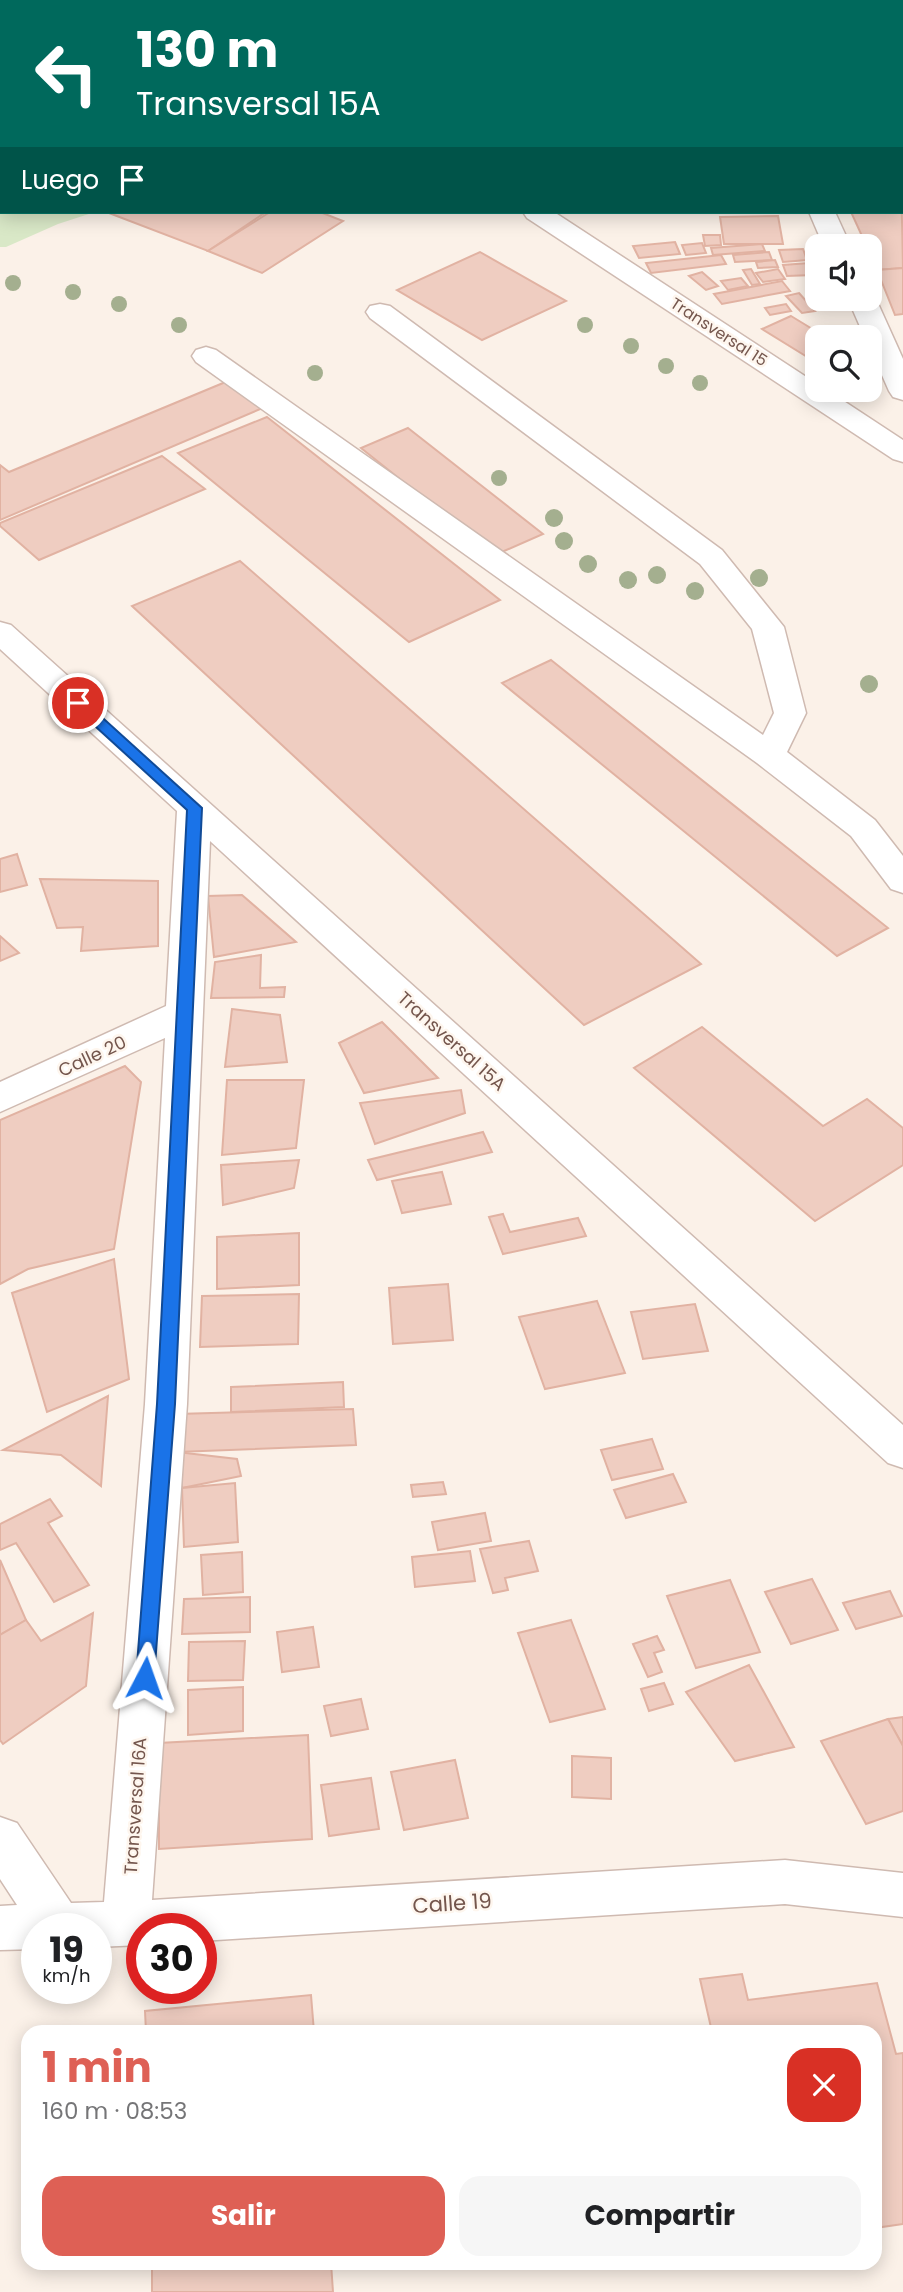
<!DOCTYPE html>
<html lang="es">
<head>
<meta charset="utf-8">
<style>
  :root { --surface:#fff; --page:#f6f6f6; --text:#202124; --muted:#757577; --accent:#de6055 }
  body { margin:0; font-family:Poppins,sans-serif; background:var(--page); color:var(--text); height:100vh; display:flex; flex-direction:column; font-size:26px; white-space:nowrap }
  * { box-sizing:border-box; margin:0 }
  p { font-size:23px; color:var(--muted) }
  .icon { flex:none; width:38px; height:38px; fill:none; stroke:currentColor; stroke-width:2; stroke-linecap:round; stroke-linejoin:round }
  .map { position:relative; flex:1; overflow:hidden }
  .sheet { position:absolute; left:21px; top:2025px; width:861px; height:245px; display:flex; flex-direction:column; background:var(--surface); border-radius:21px; box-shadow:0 4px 18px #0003 }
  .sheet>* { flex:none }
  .hud { position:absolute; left:0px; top:0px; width:903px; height:214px; box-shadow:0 4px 18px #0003; background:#00695c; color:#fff; overflow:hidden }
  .fabs { position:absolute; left:805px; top:234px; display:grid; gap:14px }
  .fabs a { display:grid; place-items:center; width:77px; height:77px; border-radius:14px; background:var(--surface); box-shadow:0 4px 18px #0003; font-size:35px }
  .speed { position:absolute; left:21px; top:1913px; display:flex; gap:14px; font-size:35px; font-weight:700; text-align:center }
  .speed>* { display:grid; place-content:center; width:91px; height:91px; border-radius:50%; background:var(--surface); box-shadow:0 4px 18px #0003; line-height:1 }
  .speed small { font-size:18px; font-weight:400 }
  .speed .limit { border:10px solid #d22; background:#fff; color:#111 }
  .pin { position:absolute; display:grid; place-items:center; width:60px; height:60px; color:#fff; margin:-30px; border:4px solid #fff; border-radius:50%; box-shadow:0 2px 7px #0007 }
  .me { position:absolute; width:77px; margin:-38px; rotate:4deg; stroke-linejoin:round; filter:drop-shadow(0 0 5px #0008) }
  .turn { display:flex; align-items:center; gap:24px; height:147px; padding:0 21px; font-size:32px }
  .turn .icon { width:91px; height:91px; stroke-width:2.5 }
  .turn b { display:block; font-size:49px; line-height:60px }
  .then { display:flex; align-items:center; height:66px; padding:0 21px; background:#0003; gap:14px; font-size:26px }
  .round { display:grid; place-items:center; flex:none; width:74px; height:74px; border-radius:21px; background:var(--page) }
  .summary { display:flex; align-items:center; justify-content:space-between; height:119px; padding:0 21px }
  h1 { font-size:42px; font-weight:700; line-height:52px; color:var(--accent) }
  .cta { display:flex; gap:14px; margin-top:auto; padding:14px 21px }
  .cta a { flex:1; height:80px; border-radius:21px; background:var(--accent); color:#fff; font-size:28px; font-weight:700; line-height:80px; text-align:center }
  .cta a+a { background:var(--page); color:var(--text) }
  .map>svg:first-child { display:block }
  .green { fill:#d9e8c7 }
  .building { fill:#efcdc1; stroke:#e1b2a2; stroke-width:2 }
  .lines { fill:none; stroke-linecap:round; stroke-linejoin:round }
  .minor-casing { stroke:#cfbab1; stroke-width:3 }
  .major-casing { stroke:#d8d0cd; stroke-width:3 }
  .minor { fill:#fff; fill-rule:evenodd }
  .major { fill:#f6cca5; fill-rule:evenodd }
  .tree { fill:#a4af8f }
  .route { fill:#1a73e8; stroke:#114b97; stroke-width:2 }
  .labels { text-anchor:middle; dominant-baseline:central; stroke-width:5; stroke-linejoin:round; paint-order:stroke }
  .far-street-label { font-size:16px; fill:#74564d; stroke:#fef6ee }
  .street-label { font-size:18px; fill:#74564d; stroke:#fef6ee }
  .near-street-label { font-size:21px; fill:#74564d; stroke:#fef6ee }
</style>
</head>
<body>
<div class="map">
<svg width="903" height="2292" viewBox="0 0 903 2292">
  <rect width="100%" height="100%" fill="#fbf1e8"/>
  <path class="green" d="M0,124L2,212H95L58,224L6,247H0Z"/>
  <g class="building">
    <path d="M901,174L903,268L877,270L870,247H867L851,212H901Z"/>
    <path d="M256,212L263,214L208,251L109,213Z"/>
    <path d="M270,212H320L343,221L262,273L208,251Z"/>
    <path d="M778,216L783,244H724L720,217Z"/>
    <path d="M703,235H720L721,245L705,246Z"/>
    <path d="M675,242L680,254L639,258L633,246Z"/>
    <path d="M702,243L706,253L686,255L682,245Z"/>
    <path d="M762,244L765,251L713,255L711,248Z"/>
    <path d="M803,249L807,260L783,262L779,250Z"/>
    <path d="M480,252L566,301L482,340L397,290Z"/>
    <path d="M769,252L772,260L735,262L733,255Z"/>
    <path d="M721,255L726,264L651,273L646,263Z"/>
    <path d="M775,260L778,267L758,268L756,262Z"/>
    <path d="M809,263L813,275L787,276L783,265Z"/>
    <path d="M903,268V314L895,315L877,270Z"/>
    <path d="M751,269L760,284L752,285L743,270Z"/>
    <path d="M778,269L785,279L763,282L756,273Z"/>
    <path d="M702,272L718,286L706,290L689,276Z"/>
    <path d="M741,278L748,286L728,290L721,281Z"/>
    <path d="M782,281L790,291L722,304L714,294Z"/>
    <path d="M799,293L815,311L802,313L786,296Z"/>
    <path d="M819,299H836L842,306L826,309Z"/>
    <path d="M786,304L791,311L770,315L765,308Z"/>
    <path d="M791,316L827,338H817V363L762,329Z"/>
    <path d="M228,381L265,407L0,520V465L9,472Z"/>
    <path d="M267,417L500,600L409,642L178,453Z"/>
    <path d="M408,428L543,534L495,555L361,448Z"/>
    <path d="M162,456L205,489L39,560L0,526V523Z"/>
    <path d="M240,561L701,964L584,1025L132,606Z"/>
    <path d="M551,660L888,928L837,956L502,683Z"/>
    <path d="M17,854L27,885L0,892V859Z"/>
    <path d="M40,879L158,881V946L81,951L83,927L57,928Z"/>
    <path d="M242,895L296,942L214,957L208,896Z"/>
    <path d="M0,936L19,953L0,961Z"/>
    <path d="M261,955L260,988L285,987L284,997L211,998L215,962Z"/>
    <path d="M232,1009L280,1015L287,1062L225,1067Z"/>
    <path d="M382,1022L438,1078L364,1093L339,1043Z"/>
    <path d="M702,1027L823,1126L867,1099L903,1128V1165L815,1221L634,1068Z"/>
    <path d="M125,1066L141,1082L114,1249L28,1269L0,1284V1120Z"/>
    <path d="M227,1080H304L296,1148L222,1155Z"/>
    <path d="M461,1090L465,1113L375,1144L360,1103Z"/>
    <path d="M483,1132L492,1152L377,1180L368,1160Z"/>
    <path d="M299,1160L294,1188L223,1205L221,1165Z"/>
    <path d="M442,1172L451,1204L402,1213L392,1181Z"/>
    <path d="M503,1214L510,1232L578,1218L586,1236L503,1254L489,1217Z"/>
    <path d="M299,1233V1285L217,1289V1237Z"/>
    <path d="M114,1259L129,1379L47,1412L12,1293Z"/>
    <path d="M448,1284L453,1340L393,1344L389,1288Z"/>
    <path d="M299,1294L298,1344L200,1347L202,1296Z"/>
    <path d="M597,1301L625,1373L545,1389L519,1317Z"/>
    <path d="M695,1304L708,1351L643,1359L631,1312Z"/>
    <path d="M343,1382L344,1407L231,1412V1387Z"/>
    <path d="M108,1396L101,1486L61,1455L3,1450Z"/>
    <path d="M353,1409L356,1445L177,1452V1414Z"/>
    <path d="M652,1439L663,1469L612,1480L601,1450Z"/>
    <path d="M177,1452L237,1459L241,1476L182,1488Z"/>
    <path d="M673,1474L686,1502L626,1518L614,1490Z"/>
    <path d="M443,1482L446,1494L413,1497L411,1485Z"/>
    <path d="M235,1483L238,1542L184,1547L182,1488Z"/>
    <path d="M50,1499L62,1516L48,1523L89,1585L54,1602L16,1543L0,1550V1524Z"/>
    <path d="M485,1513L491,1541L438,1550L432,1522Z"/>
    <path d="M529,1541L538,1571L505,1578L508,1590L493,1593L480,1549Z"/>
    <path d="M470,1551L475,1581L415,1587L412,1557Z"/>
    <path d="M242,1552L243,1592L203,1595L201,1555Z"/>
    <path d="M0,1560L26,1620L0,1635Z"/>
    <path d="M812,1579L838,1630L791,1644L765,1592Z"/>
    <path d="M730,1580L760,1652L696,1668L667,1596Z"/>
    <path d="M890,1591L902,1616L856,1629L843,1603Z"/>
    <path d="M250,1597V1632L182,1634L184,1599Z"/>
    <path d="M93,1613L86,1686L3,1744L0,1740V1635L26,1620L41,1641Z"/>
    <path d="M571,1620L605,1709L550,1722L518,1633Z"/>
    <path d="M313,1627L319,1667L282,1672L277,1632Z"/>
    <path d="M657,1636L664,1650L654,1653L662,1672L648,1677L633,1644Z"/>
    <path d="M245,1641L243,1680L188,1681L189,1642Z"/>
    <path d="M749,1665L794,1747L735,1761L686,1692Z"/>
    <path d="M664,1683L673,1704L649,1711L641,1689Z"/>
    <path d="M243,1687V1731L188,1735V1690Z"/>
    <path d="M361,1699L368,1729L331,1736L324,1706Z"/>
    <path d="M903,1717V1746L888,1719Z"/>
    <path d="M888,1719L903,1746V1811L866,1824L821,1741Z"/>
    <path d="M308,1735L312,1839L159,1849V1743Z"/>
    <path d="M572,1756L611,1758V1799L572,1797Z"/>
    <path d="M455,1760L468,1818L404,1830L391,1772Z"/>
    <path d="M371,1778L379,1829L329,1836L321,1785Z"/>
    <path d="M742,1974L748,2000L877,1983L896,2054L903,2053V2224L875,2228V2032H712L700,1979Z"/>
    <path d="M311,1995L314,2032H146L145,2011Z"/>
    <path d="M152,2263H331L333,2292H152Z"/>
  </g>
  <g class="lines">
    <g class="minor-casing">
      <g id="minor">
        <rect x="289" y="0" width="24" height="2"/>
        <path d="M508,0H540L507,2Z"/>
        <path d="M705,0H729L730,2H706Z"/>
        <path d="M0,57H2L0,72Z"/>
        <path d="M523,212H554L817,384V390H827L903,440V462L893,459L527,218Z"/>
        <path d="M809,212H835L851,247H824Z"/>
        <path d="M870,293L876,299L903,359V400L893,397L889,391L870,348V338H865L848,299H870Z"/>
        <path d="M380,304L390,306L722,550L784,627L806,713L787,752L875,820L903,856V893L891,889L851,836L757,763L196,362L192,356L196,350L206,347L216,350L763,735L774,713L752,629L700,564L370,318L366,312L370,306Z"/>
        <path d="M0,622L11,625L903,1425V1468L888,1463L210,841L187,1404L152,1900L785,1860L903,1873V1917L785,1904L201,1941V1928H142V1945L96,1947V1928H37V1949L0,1950V1906L17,1905L0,1879V1817L17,1823L71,1903L104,1902L145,1404L165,1038L0,1112V1082L166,1006L177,811L0,649Z"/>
      </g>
    </g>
    <g class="major-casing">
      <g id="major">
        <rect x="0" y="81" width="2" height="16"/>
        <rect x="901" y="91" width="2" height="16"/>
      </g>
    </g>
    <use href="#minor" class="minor"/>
    <use href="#major" class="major"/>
  </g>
  <g class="tree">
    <circle cx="13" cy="283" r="8"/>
    <circle cx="73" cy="292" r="8"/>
    <circle cx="119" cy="304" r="8"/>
    <circle cx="179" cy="325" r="8"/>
    <circle cx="585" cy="325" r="8"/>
    <circle cx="631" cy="346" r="8"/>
    <circle cx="666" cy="366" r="8"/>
    <circle cx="315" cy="373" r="8"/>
    <circle cx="700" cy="383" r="8"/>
    <circle cx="499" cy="478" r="8"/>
    <circle cx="554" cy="518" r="9"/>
    <circle cx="564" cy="541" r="9"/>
    <circle cx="588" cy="564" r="9"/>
    <circle cx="657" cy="575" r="9"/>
    <circle cx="759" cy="578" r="9"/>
    <circle cx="628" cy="580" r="9"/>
    <circle cx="695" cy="591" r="9"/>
    <circle cx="869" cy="684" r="9"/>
  </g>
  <path class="route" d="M78,698L83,700L202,808L175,1404L154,1678L152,1683L145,1686L138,1683L136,1678L157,1404L187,810L73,706V700Z"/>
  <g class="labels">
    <g class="far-street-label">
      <text transform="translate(719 332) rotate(33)">Transversal 15</text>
    </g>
    <g class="street-label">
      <text transform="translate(452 1041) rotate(42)">Transversal 15A</text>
      <text transform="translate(92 1056) rotate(-25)">Calle 20</text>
      <text transform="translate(135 1806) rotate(-86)">Transversal 16A</text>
    </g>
    <g class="near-street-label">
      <text transform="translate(452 1903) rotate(-4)">Calle 19</text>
    </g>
  </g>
</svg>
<div class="fabs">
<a><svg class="icon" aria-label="sound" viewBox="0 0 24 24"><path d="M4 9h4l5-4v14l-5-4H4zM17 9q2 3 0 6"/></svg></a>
<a><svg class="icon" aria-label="search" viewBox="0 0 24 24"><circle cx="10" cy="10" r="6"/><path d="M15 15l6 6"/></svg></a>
</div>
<div class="speed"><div>19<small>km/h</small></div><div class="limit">30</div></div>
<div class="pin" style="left:78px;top:703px;background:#d93025"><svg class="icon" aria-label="arrive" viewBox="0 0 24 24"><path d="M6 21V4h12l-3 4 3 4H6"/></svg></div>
<svg class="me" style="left:145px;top:1678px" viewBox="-20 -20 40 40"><path d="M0-17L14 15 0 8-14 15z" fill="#1a73e8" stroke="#fff" stroke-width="4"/></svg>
<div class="hud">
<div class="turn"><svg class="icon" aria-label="left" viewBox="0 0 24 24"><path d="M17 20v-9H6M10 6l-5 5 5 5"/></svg><div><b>130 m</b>Transversal 15A</div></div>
<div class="then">Luego<svg class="icon" aria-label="arrive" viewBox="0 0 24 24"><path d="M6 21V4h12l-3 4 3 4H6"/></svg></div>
</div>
<section class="sheet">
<div class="summary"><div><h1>1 min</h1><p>160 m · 08:53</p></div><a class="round" style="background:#d93025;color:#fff"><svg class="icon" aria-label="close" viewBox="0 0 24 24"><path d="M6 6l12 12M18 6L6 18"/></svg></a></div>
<div class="cta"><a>Salir</a><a>Compartir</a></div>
</section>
</div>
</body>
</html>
